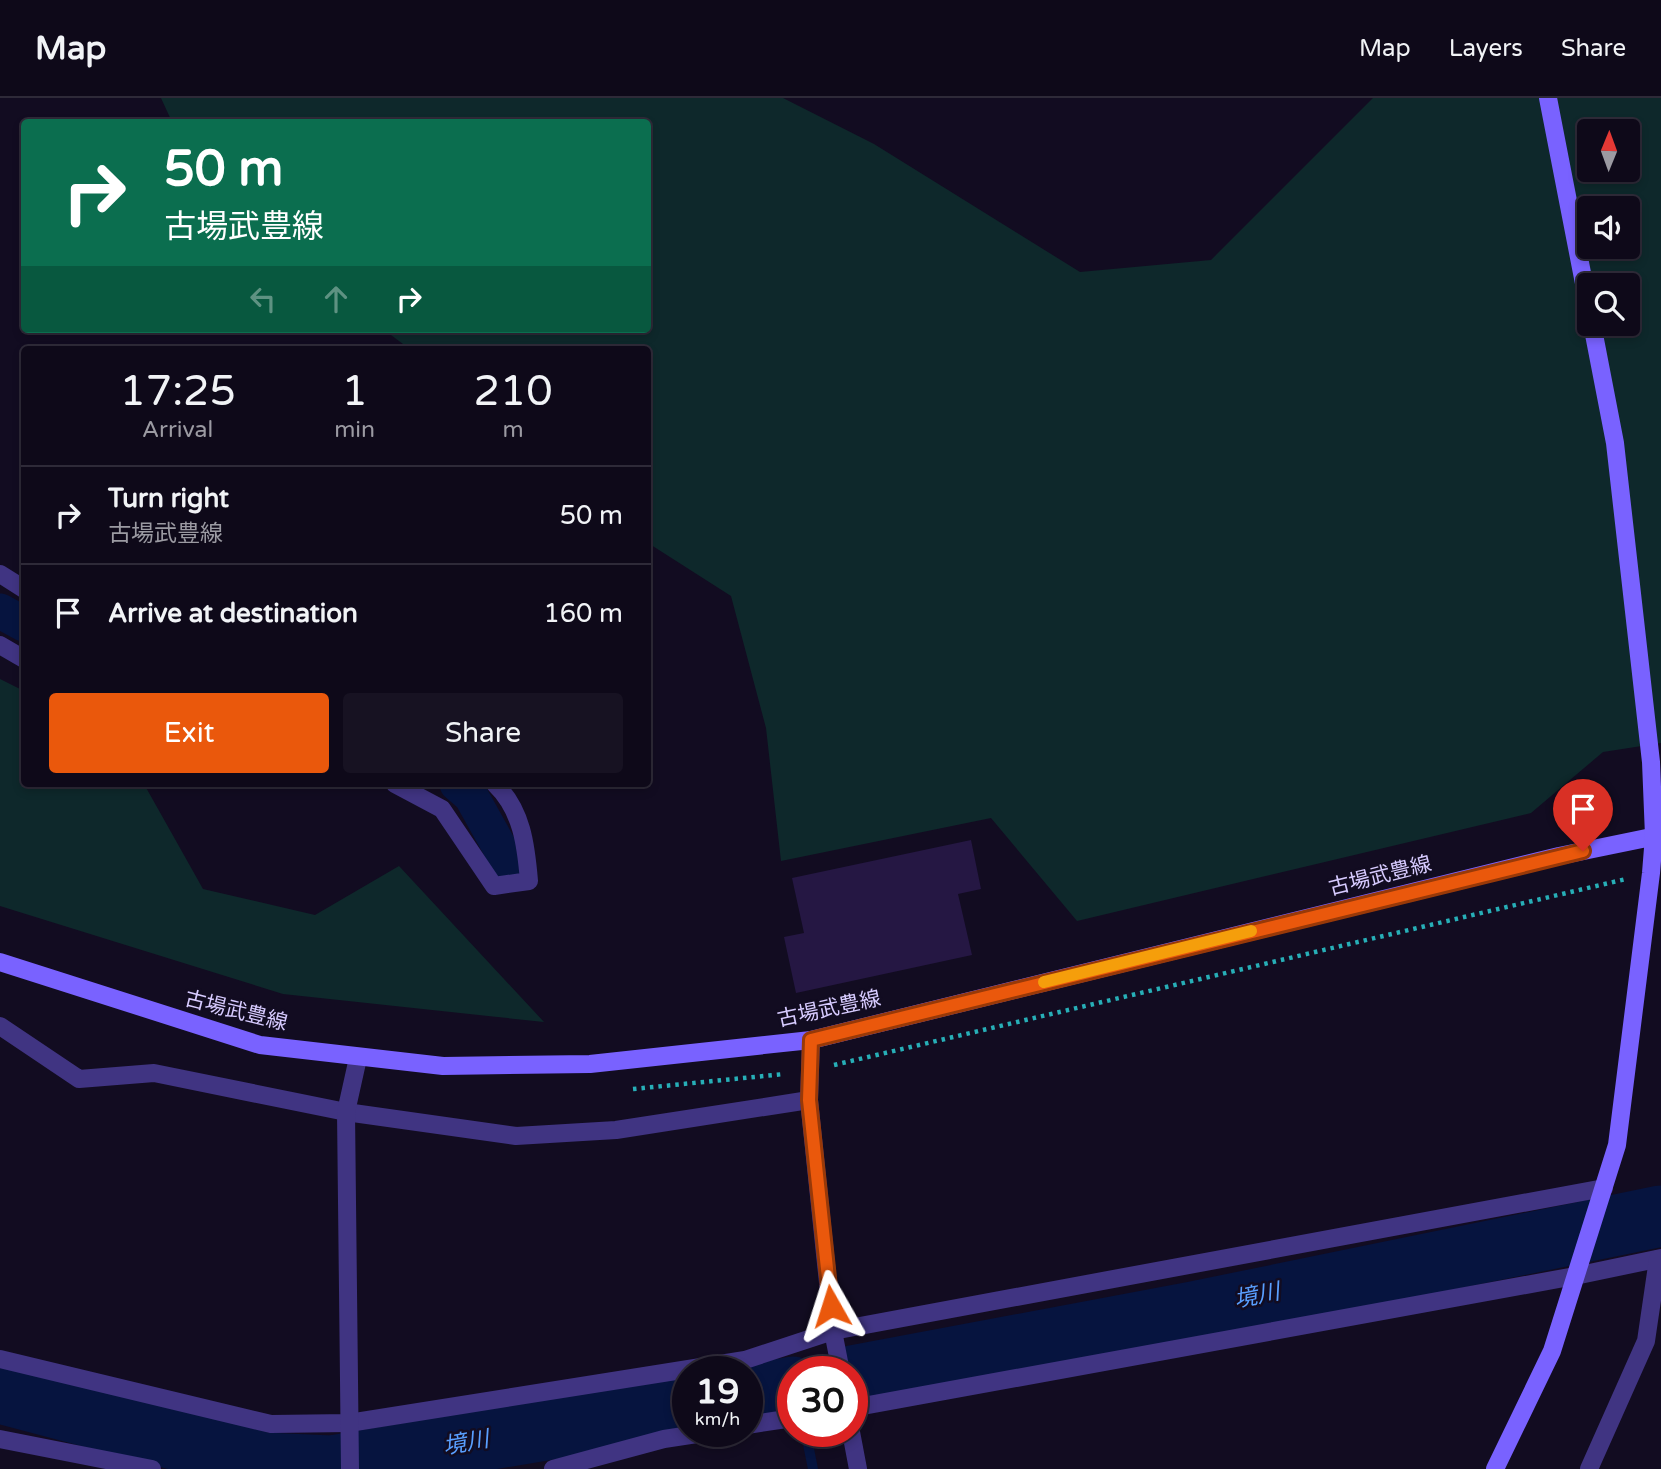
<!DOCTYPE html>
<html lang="en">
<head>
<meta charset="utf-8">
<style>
  :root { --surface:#0e0919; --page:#171222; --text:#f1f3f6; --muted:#9b9aa2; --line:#2e2a38; --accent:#ea580c }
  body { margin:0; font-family:"Varela Round","Noto Sans JP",sans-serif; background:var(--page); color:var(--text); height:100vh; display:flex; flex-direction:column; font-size:26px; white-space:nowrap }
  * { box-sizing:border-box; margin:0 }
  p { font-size:23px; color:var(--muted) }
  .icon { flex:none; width:38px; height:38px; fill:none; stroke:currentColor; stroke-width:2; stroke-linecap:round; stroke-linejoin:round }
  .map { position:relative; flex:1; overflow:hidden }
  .details { position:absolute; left:21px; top:248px; width:630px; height:441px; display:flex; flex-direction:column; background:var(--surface); border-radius:7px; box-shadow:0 4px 10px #0003,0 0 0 2px var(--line) }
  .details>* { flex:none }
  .top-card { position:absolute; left:21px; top:21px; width:630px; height:214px; border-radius:7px; box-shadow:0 4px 10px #0003,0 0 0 2px var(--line); background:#0b6e4f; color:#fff; overflow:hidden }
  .needle { width:46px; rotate:1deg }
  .buttons { position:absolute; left:1577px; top:21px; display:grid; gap:14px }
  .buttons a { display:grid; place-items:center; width:63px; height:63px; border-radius:7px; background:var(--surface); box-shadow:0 4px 10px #0003,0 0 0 2px var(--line); font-size:35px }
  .speed { position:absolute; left:672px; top:1258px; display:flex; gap:14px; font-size:35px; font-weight:700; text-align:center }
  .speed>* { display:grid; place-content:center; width:91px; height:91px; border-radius:50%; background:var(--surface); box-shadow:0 4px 10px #0003,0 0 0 2px var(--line); line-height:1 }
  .speed small { font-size:18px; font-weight:400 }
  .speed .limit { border:10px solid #d22; background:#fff; color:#111 }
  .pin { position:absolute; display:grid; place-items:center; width:60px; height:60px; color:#fff; margin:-72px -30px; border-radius:50% 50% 50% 0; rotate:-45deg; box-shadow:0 0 7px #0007 }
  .pin .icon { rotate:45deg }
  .me { position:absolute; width:77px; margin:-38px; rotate:354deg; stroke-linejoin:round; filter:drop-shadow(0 0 5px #0008) }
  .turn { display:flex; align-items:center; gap:24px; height:147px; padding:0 28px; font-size:32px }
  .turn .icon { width:91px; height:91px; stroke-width:2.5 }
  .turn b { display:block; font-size:49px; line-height:60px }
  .lanes { display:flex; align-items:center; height:66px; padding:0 28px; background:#0003; justify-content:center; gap:35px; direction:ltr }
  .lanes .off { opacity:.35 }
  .eta { display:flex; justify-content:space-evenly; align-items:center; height:119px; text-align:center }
  .eta b { font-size:42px; font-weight:600; line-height:49px }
  .cta { display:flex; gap:14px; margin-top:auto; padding:14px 28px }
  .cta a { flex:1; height:80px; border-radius:7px; background:var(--accent); color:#fff; font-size:28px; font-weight:600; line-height:80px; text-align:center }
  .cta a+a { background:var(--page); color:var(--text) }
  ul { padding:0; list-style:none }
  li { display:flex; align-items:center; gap:21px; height:98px; padding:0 28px; border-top:2px solid var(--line) }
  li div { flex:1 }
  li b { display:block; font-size:26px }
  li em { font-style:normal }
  header { display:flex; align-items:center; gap:42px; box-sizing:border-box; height:98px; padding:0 35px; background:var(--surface); border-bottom:2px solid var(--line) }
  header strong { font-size:33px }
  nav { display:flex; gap:38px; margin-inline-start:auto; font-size:24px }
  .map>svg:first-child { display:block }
  .green { fill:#0e282b; fill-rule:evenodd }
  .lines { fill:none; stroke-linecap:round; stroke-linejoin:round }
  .stream { stroke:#06143f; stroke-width:10 }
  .canal { stroke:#06143f; stroke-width:35 }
  .river { stroke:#06143f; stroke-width:61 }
  .building { fill:#251743 }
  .path { stroke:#27afb7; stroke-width:4.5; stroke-dasharray:3.5 5; stroke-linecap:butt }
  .lane { stroke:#403482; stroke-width:18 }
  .street { stroke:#403482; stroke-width:18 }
  .secondary { stroke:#7962ff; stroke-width:18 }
  .route-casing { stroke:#983908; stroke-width:18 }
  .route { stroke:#ea580c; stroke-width:12 }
  .slow { stroke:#f59e0b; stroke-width:12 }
  .labels { text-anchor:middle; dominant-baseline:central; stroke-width:5; stroke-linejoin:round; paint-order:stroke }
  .street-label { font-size:21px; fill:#d7cbff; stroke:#120c21 }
  .water-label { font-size:23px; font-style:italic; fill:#599fff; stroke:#120c21 }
</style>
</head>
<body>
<header>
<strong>Map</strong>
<nav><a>Map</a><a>Layers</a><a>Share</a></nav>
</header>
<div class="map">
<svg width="1661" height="1371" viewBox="0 0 1661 1371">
  <rect width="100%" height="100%" fill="#120c21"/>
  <g class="green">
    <path d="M161,0H783L874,46L1080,174L1211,162L1373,0H1661V645L1603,654L1531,715L1077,823L991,720L781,763L766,630L731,498L648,445V252H411L383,231H648V24H172ZM1589,33H1628V72H1589ZM1589,110H1628V149H1589ZM1589,187H1628V226H1589Z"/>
    <path d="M0,581L24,593V686H144L203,791L315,817L399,768L544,924L283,896L0,808Z"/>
  </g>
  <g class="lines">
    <path class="stream" d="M807,1341L813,1371"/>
    <g class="canal">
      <path d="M0,513L24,526"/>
      <path d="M457,686L471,698L510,768"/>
    </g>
    <g class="river">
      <path d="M852,1278L1193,1214L1661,1118"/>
      <path d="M0,1295L264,1365L331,1368L688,1308"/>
      <path d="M747,1297L793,1289"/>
    </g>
  </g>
  <path class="building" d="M971,742L981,791L958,796L972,857L796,895L784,839L804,835L792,780Z"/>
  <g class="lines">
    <g class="path">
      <path d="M834,967L1626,781"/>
      <path d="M633,991L784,976"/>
    </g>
    <g class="lane">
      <path d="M0,476L24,491"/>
      <path d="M0,547L24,561"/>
      <path d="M395,686L442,711L494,788L529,783C526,747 522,712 495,686"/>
      <path d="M0,1261L271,1326L349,1325L745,1262L833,1233L1604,1090"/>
      <path d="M852,1310L1575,1178"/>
      <path d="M747,1327L793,1320"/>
      <path d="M0,1341L152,1371"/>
      <path d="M553,1371L664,1341L710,1334"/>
    </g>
    <g class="street">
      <path d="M0,928L79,981L154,975L346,1014L516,1038L616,1032L809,1002"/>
      <path d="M811,942L809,1002L833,1233L841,1274"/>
      <path d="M1575,1178L1661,1160"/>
      <path d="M851,1334L858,1371"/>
      <path d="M350,1371L346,1014L358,960"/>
      <path d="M1589,1371L1646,1243L1658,1161"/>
    </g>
    <g class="secondary">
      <path d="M1548,0L1589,211"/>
      <path d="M0,864L260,947L443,968L590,966L811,942L1559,758L1661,737"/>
      <path d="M1495,1371L1552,1253L1617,1047L1651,775L1654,738L1651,664L1615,345L1592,226"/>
    </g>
  </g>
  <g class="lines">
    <g class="route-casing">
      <path id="route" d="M831,1208L809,1002L811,942L1583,753"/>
    </g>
    <use href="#route" class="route"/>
    <path class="slow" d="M1044,884L1251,833"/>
  </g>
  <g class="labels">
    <g class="street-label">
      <text transform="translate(1380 778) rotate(-14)">古場武豊線</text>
      <text transform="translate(829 911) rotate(-12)">古場武豊線</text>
      <text transform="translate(236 913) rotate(14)">古場武豊線</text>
    </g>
    <g class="water-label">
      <text transform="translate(1257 1198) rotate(-11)">境川</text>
      <text transform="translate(466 1345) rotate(-10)">境川</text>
    </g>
  </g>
</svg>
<div class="buttons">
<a><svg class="needle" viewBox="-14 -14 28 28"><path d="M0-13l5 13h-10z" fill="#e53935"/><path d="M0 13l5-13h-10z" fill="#9b9aa2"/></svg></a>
<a><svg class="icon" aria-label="sound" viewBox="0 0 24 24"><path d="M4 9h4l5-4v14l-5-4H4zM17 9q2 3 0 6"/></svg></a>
<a><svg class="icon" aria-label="search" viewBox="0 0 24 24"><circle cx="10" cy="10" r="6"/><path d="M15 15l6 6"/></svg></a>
</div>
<div class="speed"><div>19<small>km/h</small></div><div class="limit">30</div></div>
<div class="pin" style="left:1583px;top:753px;background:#d93025"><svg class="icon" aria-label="arrive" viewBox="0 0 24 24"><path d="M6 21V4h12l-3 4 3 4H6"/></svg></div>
<svg class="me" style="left:831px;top:1208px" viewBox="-20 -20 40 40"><path d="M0-17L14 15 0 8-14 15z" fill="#ea580c" stroke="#fff" stroke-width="4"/></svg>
<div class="top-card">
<div class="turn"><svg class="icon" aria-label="right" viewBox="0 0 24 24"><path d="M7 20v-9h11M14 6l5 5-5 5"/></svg><div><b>50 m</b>古場武豊線</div></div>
<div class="lanes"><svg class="icon off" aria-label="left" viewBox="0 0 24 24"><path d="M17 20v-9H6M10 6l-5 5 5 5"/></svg><svg class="icon off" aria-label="ahead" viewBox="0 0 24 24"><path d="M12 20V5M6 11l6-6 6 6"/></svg><svg class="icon" aria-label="right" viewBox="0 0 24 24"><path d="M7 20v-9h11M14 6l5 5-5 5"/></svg></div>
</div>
<section class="details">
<div class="eta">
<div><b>17:25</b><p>Arrival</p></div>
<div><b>1</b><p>min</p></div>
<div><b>210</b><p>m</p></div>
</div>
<ul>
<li><svg class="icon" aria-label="right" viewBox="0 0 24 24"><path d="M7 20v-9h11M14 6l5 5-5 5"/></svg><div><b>Turn right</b><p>古場武豊線</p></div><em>50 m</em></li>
<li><svg class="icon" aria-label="arrive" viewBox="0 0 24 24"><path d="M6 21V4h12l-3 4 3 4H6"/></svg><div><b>Arrive at destination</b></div><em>160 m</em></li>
</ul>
<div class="cta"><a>Exit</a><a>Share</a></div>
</section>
</div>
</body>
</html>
